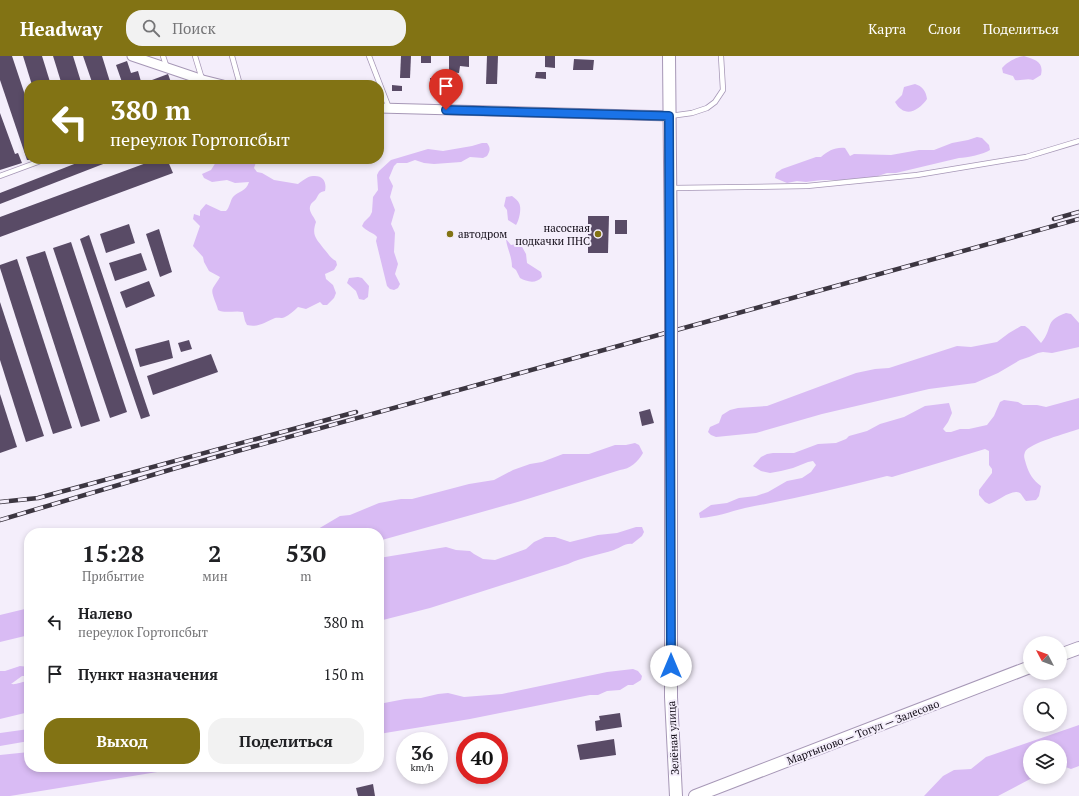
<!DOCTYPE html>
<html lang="ru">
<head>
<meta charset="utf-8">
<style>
  :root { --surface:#fff; --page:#f2f2f2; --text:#202124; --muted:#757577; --accent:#827314 }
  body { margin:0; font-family:"PT Serif",serif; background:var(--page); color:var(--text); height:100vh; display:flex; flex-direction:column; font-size:15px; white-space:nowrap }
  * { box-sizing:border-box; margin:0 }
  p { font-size:13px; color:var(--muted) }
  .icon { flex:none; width:22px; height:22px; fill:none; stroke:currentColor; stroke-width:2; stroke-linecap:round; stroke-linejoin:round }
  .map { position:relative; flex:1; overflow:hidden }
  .side { position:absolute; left:24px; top:472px; width:360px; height:244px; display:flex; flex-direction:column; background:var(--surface); border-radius:16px; box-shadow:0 2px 6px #0003 }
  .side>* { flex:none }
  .top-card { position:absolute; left:24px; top:24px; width:360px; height:84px; border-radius:16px; box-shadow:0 2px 6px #0003; background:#827314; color:#fff; overflow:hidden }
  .needle { width:26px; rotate:311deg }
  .tools { position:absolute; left:1023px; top:580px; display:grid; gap:8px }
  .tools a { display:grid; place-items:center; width:44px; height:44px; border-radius:50%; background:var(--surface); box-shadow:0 2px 6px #0003; font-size:20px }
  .speed { position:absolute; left:396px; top:676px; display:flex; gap:8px; font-size:20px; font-weight:700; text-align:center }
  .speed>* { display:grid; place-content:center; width:52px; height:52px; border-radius:50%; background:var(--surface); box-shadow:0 2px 6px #0003; line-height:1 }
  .speed small { font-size:10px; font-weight:400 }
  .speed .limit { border:6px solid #d22; background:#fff; color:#111 }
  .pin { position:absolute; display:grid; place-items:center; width:34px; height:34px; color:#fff; margin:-41px -17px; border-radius:50% 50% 50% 0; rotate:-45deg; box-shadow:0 0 4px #0007 }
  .pin .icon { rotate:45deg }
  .me { position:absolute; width:44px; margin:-22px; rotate:0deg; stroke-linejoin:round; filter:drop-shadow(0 0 3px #0008) }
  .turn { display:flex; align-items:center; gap:14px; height:84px; padding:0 20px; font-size:18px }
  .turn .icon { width:52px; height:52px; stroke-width:2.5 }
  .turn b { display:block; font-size:28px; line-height:34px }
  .eta { display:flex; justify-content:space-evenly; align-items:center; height:68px; text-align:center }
  .eta b { font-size:24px; font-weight:700; line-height:28px }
  .action { display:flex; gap:8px; margin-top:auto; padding:8px 20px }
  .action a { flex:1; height:46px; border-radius:16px; background:var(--accent); color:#fff; font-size:16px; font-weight:700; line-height:46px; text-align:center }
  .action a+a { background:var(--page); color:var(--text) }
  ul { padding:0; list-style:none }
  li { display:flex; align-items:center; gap:12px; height:52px; padding:0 20px }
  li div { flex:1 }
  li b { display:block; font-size:15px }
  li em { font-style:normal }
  header { display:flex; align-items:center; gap:24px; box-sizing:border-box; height:56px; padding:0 20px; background:var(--accent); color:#fff }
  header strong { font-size:19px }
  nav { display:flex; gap:22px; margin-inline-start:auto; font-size:14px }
  .search { width:280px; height:36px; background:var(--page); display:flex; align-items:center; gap:10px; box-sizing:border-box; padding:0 14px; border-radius:16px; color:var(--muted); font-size:15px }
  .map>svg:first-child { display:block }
  .green { fill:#d9bbf4 }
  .building { fill:#594b66 }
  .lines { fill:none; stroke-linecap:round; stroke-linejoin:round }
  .lane-casing { stroke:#a697b6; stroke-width:6 }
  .street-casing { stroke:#a697b6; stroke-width:11 }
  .secondary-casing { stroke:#a697b6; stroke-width:14 }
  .lane { stroke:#fff; stroke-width:4.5 }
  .street { stroke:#fff; stroke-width:9 }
  .secondary { stroke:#fff; stroke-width:12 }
  .rail-casing { stroke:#3c3641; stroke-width:4.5 }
  .rail { stroke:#f4eefb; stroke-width:3; stroke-dasharray:9; stroke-linecap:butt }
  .secondary-bridge-casing { stroke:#a697b6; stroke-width:14; stroke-linecap:butt }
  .secondary-bridge { stroke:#fff; stroke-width:12 }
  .route-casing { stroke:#114b97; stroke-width:10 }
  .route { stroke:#1a73e8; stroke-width:7 }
  .poi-dot { fill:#827314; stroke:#f4eefb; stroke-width:1.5 }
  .labels { text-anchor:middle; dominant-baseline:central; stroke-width:4; stroke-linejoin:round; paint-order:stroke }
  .poi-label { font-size:11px; fill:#100a15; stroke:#f4eefb; text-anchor:end }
  .street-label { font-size:11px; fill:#100a15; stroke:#f4eefb }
</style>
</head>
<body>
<header>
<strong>Headway</strong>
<div class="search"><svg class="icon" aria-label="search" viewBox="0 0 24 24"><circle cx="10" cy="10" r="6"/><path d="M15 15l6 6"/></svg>Поиск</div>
<nav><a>Карта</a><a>Слои</a><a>Поделиться</a></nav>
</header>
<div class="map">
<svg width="1079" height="740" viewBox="0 0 1079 740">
  <rect width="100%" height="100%" fill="#f4eefb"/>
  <g class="green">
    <path d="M1024,0C1035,4 1044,5 1041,19L1033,24C1027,22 1021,25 1015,24L1013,20L1003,17L1002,12C1007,6 1016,1 1024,0Z"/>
    <path d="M915,28C922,30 926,35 927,43C918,56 904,62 895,46L902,39L904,31Z"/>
    <path d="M977,81L982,82L989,89L990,94C984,98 967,102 959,102L896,117H887L878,120L859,124H822L806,126L797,125L787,127L775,122L776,117L782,113L816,101H821C828,95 835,91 845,92L850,100L854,98L891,99L919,94H934L952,87L968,84Z"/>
    <path d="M482,87H487C491,92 490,95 487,100L483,102L470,101L461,106L434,108L424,107L415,104L407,107H397L394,110L389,122L393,130L390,141L395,154L391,168L395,177L394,196L398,208L395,218L400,228L398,232L394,234L390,233L387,230L376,185L377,181C373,176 367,176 362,170L364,166L370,160L372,156L373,141L378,134L377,119L379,115L391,104L428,93L443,95L472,90Z"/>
    <path d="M218,103H257L254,112L257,116L262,117L274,124L298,128C302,125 308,120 313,120C323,119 327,126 325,135C319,136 319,138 316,143C315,145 312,146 311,148C307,155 314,160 316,166C311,180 317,183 324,193C328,197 330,202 336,205L337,209L334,214L325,218L326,223L333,229L336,237L334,242L327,249H323L320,246L306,253L298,251C294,255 289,259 285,261C281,263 279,261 275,262C265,266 258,272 247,269L245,265L243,256C235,254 225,258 218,254C217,248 210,237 213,232C215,228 218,225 220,221L209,215L204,206L203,201L193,190L200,170L193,163L194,158L200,160V155L206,148L221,155H226C230,151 230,145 233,141C238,135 246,136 249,126L235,127L227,124L212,126L204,122L202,118L211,114Z"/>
    <path d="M512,140C515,142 518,145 519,147C522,152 519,165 516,169L508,164L507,154L504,150L506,141Z"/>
    <path d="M506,183L511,189L516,188L521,189L526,198L527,207L541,216L542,221C536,228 527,226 520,222L516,214L512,211C512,200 507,193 506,183Z"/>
    <path d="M358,221L362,222L369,230L368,241L364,244L359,243L356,235L347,227L349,222Z"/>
    <path d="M1066,257L1071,258L1079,267V291L1052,297L1043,296L1038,297L1029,301L1020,304L998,317L975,327L929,333L822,358L756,377L716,381L711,379L708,376L710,371L719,367L722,359L730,354L738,352L767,350L856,317L875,313L889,312L957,290L971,291L997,286L1009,277L1021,270H1025L1029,273L1041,287C1054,272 1043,265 1066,257Z"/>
    <path d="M1079,342V373C1068,377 1029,387 1025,396C1023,401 1025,403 1026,408C1029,418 1033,424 1041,430L1039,440L1036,444L1026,445C1024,443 1022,439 1020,437C1012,432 997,446 989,448L985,446L979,439V434L992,417V413L989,409V395L985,393L892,421L887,420C840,432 793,443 745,452C729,456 716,461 700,462L699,457L711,449L727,447L739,442L756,440L768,436L787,425L802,422L811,416L816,409L813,405L808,406L793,412L781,415L770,417L761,415L753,410L761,401L767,398L773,397H794L818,388L836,387L846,383L849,380L867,375L880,368L904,361L925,350L949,347L952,357L948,366L943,373L946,376H951L960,373H969L987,369L994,360L1000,346L1004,344L1018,346L1023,349H1037L1046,351Z"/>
    <path d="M635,387L639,389L643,397C638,406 630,413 620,414L521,445L382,484L379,485V477H306L318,473L340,460L350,459L379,447L401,443H412L469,428L494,424L513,414L530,408L542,406L563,398H589L615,389H626Z"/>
    <path d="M636,471H642L644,476L642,480L632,488C625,487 620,492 614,494C599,499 583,501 568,508L430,552L379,565V502L446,491L456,494L470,495L474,498L483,503L495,504L526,493L534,486L545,481H555L570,486L598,479L617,477Z"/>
    <path d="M29,552V579L0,586V559Z"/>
    <path d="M20,610L29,611V617L27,620H22L11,628C18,629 21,625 29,626V656L0,663V615H5Z"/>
    <path d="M633,613L638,615L642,620L641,624L633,629H628L620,634L607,635L598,639H590L470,663L379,678V648L405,643L421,642L438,638L448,637L464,641L502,638L607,616Z"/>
    <path d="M1079,669V710L1071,713L1060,709V691H1030V721H1034L998,740H924L943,720L954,714L971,713L986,701Z"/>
    <path d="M29,673V685L0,690V677Z"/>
    <path d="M29,696V711H188L10,740H0V699Z"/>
  </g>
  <g class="building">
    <path d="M0,0H12L29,51V104H27L0,24Z"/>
    <path d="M23,0H42L51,29H32Z"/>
    <path d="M53,0H73L82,29H62Z"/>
    <path d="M83,0H102L111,29H93Z"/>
    <path d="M401,0H411L410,22H400Z"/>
    <rect x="421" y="0" width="10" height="7"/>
    <path d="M449,0H469V11L460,10L459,17L449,16Z"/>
    <path d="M487,0H498L497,28H486Z"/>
    <path d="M545,0H555V12L545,11Z"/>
    <path d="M574,3L594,4L593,14H573Z"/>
    <path d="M127,5L131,17L138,15L142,29H123L116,9Z"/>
    <path d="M536,16H546V23L535,22Z"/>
    <path d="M168,18L172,29H153L152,24Z"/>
    <path d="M430,22H440L439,36H430Z"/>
    <path d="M392,29L402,30V35H392Z"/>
    <path d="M0,57L15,98L18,97L22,107L0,114Z"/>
    <path d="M87,103H116L0,148V137Z"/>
    <path d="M157,103H167L173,117L0,181V161Z"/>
    <path d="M588,160H609L608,197H588Z"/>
    <rect x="615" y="164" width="12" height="14"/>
    <path d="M129,168L135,187L106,197L100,178Z"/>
    <path d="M159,173L172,216L160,221L146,178Z"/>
    <path d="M89,179L150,360L141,363L80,183Z"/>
    <path d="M71,186L127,356L110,362L53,192Z"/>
    <path d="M45,195L100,365L81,371L26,201Z"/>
    <path d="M141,197L147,214L115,225L109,207Z"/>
    <path d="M17,203L72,372L53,378L0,212V209Z"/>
    <path d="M149,225L155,240L126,252L120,236Z"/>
    <path d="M0,246L44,380L26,386L0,304Z"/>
    <path d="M169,284L173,302L140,311L135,293Z"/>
    <path d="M189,284L192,293L181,296L178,287Z"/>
    <path d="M211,298L218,316L153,339L147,320Z"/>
    <path d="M0,338L17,391L0,397Z"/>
    <path d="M650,353L654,367L642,370L639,356Z"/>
    <path d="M620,657L622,671L596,675L595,665L600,664L599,660Z"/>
    <path d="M614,683L616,699L580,704L577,689Z"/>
    <path d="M373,728L375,740H358L356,732Z"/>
  </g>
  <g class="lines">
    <g class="lane-casing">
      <g id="lane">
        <path d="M163,0L167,12"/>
        <path d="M195,0L202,23"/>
        <path d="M232,0L240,29"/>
        <path d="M369,0L389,52"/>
        <path d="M670,60L692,57L707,52L715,46L723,34L721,0"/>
        <path d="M0,120L46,103"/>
        <path d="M672,132L807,130L917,119L1026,101L1079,85"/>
      </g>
    </g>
    <g class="street-casing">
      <g id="street">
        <path d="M132,0L203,24L223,29"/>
        <path d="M379,52L669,60"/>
      </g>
    </g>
    <g class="secondary-casing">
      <g id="secondary">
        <path d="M669,0L671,210"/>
        <path d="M671,333V641L676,740"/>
        <path d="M1060,599L1079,592"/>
        <path d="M695,740L1030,611"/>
      </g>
    </g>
    <use href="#lane" class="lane"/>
    <use href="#street" class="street"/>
    <use href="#secondary" class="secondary"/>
    <g class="rail-casing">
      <g id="rail">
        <path d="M1054,163L1079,156"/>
        <path d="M0,446L38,442L356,356"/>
        <path d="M0,464L176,412L1079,163"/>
      </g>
    </g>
    <use href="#rail" class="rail"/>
    <g class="secondary-bridge-casing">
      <path id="secondary-bridge" d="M671,210V333"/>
    </g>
    <use href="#secondary-bridge" class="secondary-bridge"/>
  </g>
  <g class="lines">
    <g class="route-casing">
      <path id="route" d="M446,54L669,60L671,610"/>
    </g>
    <use href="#route" class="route"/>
  </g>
  <g class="poi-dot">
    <circle cx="450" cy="178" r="4"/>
    <circle cx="598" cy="178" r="4"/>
  </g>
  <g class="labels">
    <g class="poi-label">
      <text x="590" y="172">насосная<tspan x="590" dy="13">подкачки ПНС</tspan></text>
      <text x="458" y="178" text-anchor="start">автодром</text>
    </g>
    <g class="street-label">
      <text transform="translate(863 676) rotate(-21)">Мартыново — Тогул — Залесово</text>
      <text transform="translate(673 682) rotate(-93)">Зелёная улица</text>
    </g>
  </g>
</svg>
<div class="tools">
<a><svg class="needle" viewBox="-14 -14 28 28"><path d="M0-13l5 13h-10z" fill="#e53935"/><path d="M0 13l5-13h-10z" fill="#757577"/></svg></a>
<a><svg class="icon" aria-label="search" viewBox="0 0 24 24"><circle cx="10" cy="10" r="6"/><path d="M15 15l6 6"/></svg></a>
<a><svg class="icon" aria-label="layers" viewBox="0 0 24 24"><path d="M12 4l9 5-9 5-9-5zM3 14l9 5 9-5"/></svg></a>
</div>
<div class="speed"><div>36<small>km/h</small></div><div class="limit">40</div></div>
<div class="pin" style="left:446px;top:54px;background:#d93025"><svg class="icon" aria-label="arrive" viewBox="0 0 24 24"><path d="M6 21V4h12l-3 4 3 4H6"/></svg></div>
<svg class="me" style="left:671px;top:610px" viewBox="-20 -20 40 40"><circle r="19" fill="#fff"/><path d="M0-13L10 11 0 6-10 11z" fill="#1a73e8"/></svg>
<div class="top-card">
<div class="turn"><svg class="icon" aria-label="left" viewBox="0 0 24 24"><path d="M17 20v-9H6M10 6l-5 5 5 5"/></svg><div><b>380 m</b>переулок Гортопсбыт</div></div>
</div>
<section class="side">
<div class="eta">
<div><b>15:28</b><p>Прибытие</p></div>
<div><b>2</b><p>мин</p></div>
<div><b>530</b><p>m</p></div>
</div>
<ul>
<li><svg class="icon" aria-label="left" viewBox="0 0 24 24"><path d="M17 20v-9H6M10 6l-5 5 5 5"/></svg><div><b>Налево</b><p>переулок Гортопсбыт</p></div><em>380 m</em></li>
<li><svg class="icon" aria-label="arrive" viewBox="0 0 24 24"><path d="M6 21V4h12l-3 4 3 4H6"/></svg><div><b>Пункт назначения</b></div><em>150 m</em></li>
</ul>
<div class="action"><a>Выход</a><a>Поделиться</a></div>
</section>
</div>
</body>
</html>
